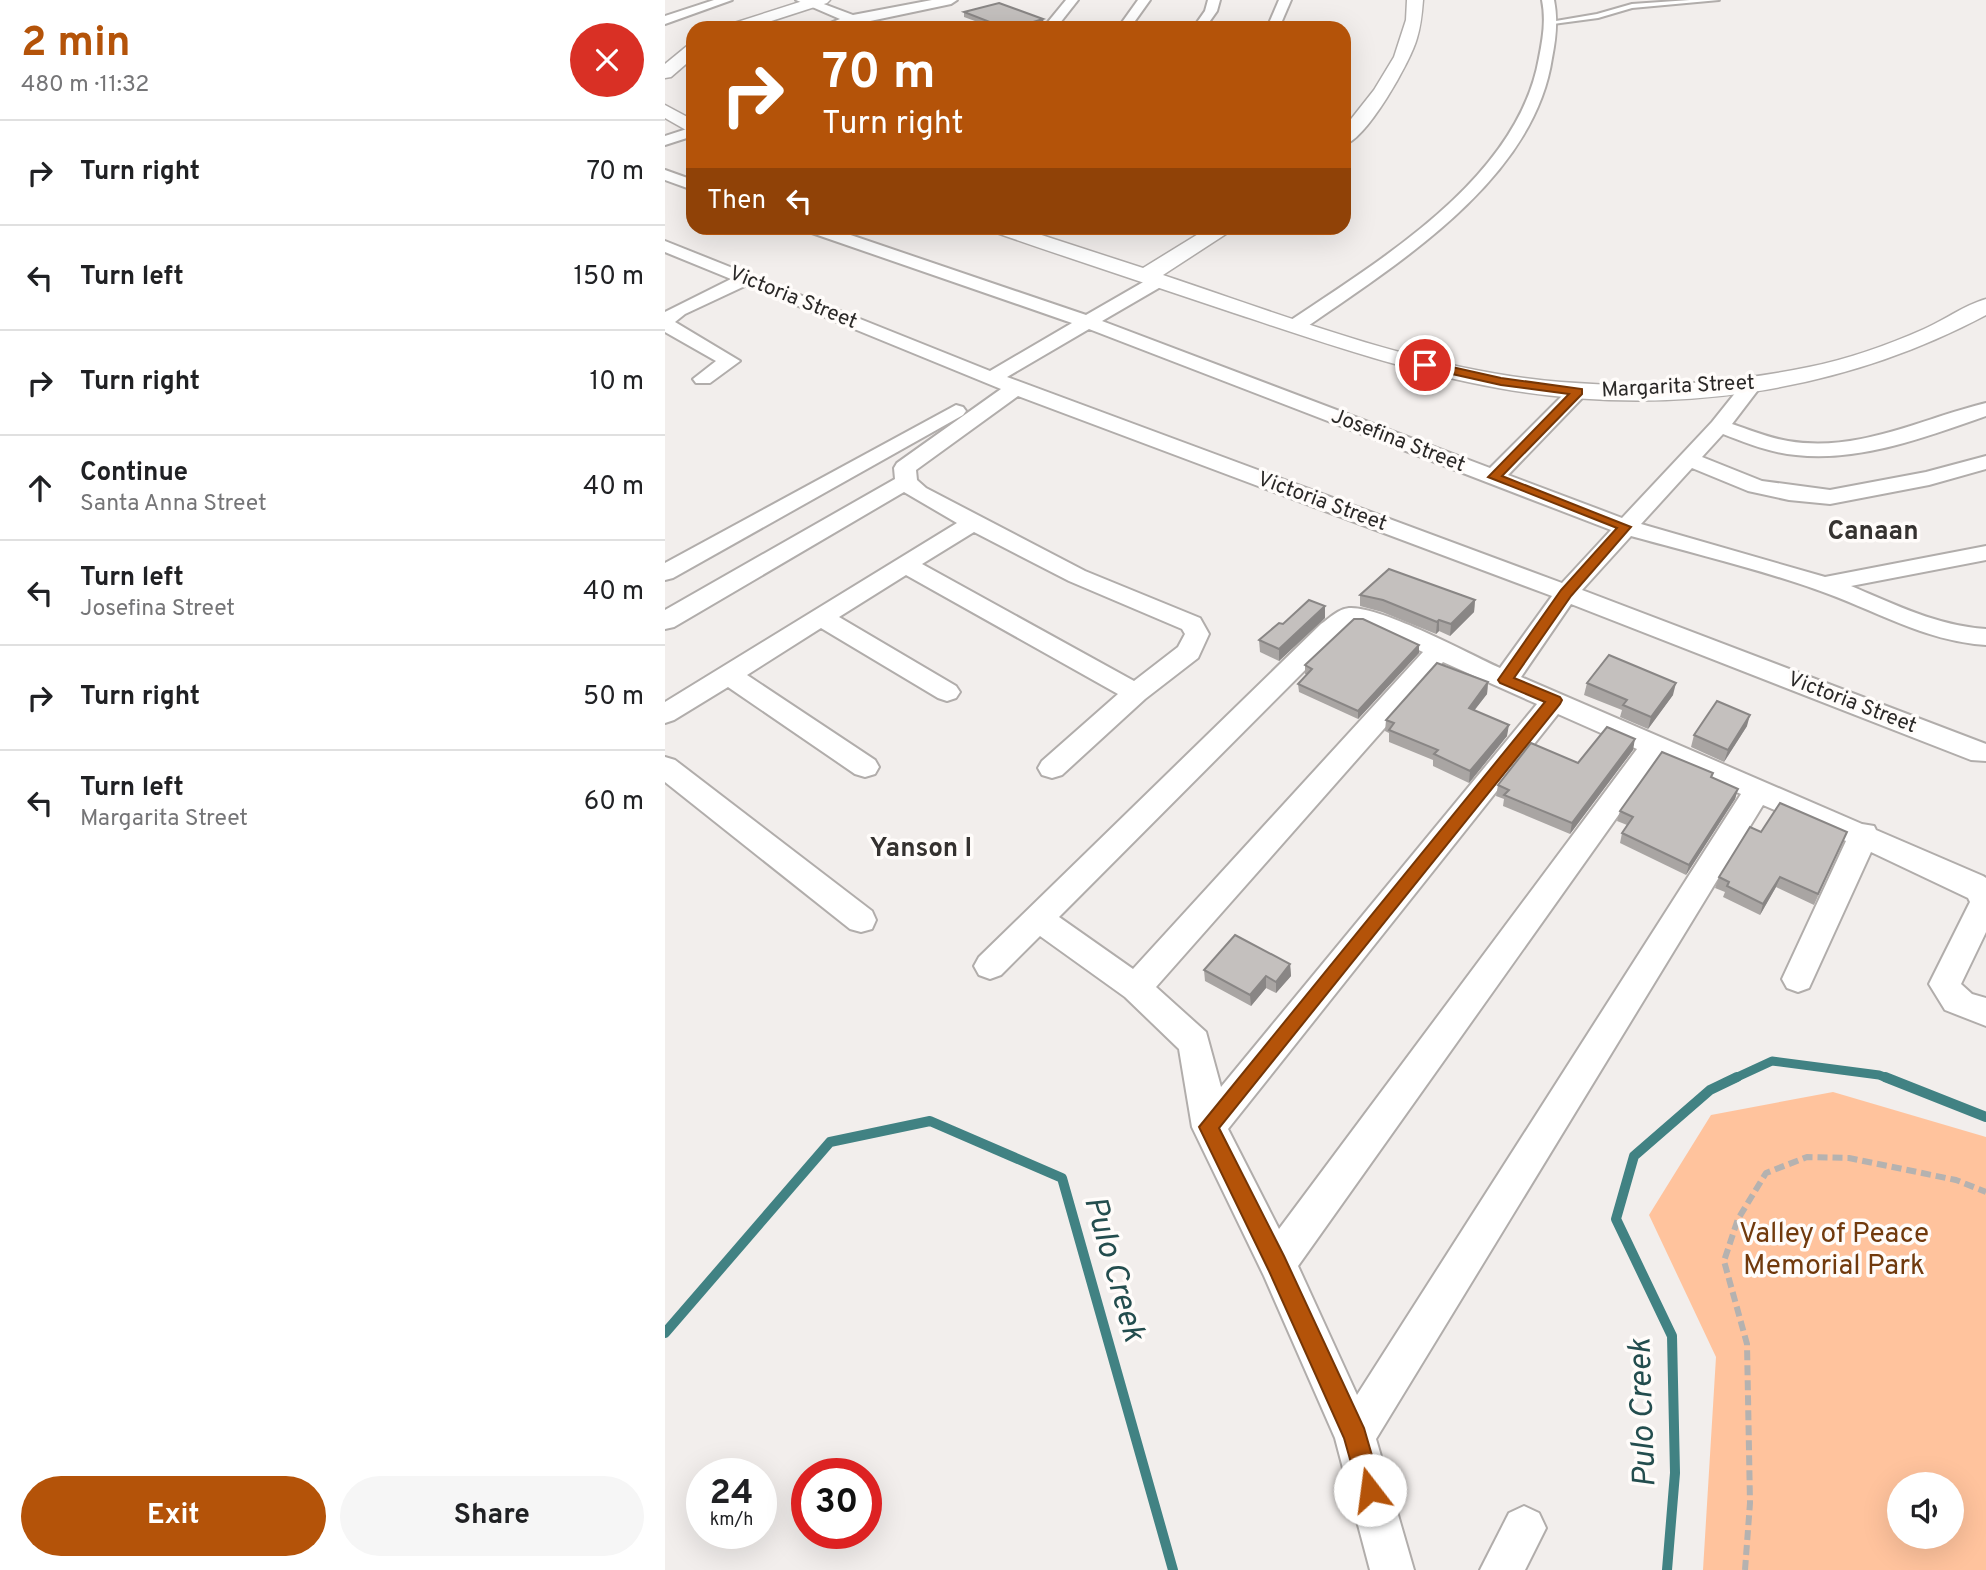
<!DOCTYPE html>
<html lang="en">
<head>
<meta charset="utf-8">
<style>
  :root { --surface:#fff; --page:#f6f6f6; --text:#202124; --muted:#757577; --line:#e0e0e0; --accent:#b45309 }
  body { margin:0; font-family:Overpass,sans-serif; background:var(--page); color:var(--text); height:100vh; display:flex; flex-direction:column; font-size:26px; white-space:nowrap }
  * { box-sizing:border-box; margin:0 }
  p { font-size:23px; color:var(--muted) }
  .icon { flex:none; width:38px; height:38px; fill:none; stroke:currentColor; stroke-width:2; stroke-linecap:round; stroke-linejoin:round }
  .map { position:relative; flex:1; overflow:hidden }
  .side { display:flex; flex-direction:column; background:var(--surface); width:665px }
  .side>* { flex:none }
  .guide { position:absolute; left:21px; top:21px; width:665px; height:214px; border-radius:21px; box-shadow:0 7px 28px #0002; background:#b45309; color:#fff; overflow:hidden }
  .tools { position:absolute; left:1222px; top:1472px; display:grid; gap:14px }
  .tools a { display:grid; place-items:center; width:77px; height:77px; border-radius:50%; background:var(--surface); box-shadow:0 7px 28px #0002; font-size:35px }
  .speed { position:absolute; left:21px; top:1458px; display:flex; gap:14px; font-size:35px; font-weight:700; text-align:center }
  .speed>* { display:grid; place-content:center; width:91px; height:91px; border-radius:50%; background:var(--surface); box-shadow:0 7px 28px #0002; line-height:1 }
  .speed small { font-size:18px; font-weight:400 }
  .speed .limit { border:10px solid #d22; background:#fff; color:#111 }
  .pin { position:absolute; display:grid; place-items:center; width:60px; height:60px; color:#fff; margin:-30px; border:4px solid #fff; border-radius:50%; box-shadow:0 2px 7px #0007 }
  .me { position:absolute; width:77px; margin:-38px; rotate:345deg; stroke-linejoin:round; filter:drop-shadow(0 0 5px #0008) }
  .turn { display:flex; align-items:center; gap:24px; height:147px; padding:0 21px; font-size:32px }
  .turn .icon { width:91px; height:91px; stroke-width:2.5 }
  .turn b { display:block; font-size:49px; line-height:60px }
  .then { display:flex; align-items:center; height:66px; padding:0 21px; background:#0003; gap:14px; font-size:26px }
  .round { display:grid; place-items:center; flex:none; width:74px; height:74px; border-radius:37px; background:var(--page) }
  .summary { display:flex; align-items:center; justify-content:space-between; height:119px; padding:0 21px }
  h1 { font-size:42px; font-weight:700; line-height:52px; color:var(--accent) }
  .action { display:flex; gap:14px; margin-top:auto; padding:14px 21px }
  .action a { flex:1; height:80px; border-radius:42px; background:var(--accent); color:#fff; font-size:28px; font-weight:700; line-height:80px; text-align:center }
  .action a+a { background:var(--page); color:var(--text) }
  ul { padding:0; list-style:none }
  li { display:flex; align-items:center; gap:21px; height:105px; padding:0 21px; border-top:2px solid var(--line) }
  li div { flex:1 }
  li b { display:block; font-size:26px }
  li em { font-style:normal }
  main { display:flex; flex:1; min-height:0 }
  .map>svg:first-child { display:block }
  .green { fill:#ffc39d; fill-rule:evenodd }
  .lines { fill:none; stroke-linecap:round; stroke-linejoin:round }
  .stream-far1 { stroke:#418283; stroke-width:9 }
  .stream { stroke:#418283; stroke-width:10 }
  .service-casing { stroke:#b1adab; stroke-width:4 }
  .minor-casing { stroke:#b1adab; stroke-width:4 }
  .tertiary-casing { stroke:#b1adab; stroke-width:3 }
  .path { stroke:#b5b2b0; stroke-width:6; stroke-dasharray:10 5; stroke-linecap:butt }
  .service { fill:#fff; fill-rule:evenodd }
  .minor { fill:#fff; fill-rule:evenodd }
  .tertiary { fill:#fff; fill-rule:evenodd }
  .wall { fill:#a9a5a3 }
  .shaded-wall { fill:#898685 }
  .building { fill:#c4c0be; stroke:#898685; stroke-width:2 }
  .route { fill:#b45309; stroke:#753606; stroke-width:2 }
  .labels { text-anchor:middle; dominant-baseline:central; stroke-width:7; stroke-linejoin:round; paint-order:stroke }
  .far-street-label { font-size:21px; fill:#2a2827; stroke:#fffcfa }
  .neighbourhood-label { font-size:26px; font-weight:bold; fill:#353230; stroke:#fffcfa }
  .near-park-label { font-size:28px; fill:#713a0d; stroke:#fffcfa }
  .near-water-label { font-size:32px; font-style:italic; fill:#234d4e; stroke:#fffcfa }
</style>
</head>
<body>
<main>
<section class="side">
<div class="summary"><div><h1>2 min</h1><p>480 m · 11:32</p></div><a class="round" style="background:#d93025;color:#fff"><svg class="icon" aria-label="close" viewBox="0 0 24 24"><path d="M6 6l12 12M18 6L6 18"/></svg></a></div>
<ul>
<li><svg class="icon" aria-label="right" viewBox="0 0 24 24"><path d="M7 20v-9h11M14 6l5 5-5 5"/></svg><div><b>Turn right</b></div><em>70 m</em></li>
<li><svg class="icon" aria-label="left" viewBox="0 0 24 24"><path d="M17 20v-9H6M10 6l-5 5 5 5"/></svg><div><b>Turn left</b></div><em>150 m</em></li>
<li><svg class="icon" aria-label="right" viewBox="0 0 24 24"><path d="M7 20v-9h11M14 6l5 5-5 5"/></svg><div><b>Turn right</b></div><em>10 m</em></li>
<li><svg class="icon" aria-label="ahead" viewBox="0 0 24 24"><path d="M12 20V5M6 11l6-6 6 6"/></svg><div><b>Continue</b><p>Santa Anna Street</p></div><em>40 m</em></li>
<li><svg class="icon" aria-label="left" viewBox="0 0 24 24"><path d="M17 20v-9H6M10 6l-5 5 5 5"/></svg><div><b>Turn left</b><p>Josefina Street</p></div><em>40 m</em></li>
<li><svg class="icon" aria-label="right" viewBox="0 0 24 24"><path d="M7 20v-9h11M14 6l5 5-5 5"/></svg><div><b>Turn right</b></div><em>50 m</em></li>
<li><svg class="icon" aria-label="left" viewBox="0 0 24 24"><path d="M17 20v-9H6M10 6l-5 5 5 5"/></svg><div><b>Turn left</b><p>Margarita Street</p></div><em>60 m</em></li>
</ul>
<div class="action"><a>Exit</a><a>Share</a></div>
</section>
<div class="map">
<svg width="1321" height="1570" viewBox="0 0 1321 1570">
  <rect width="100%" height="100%" fill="#f2eeec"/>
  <path class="green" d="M1168,1092L1321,1137V1570H1038L1051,1357L984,1215L1046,1115ZM1234,1484H1286V1536H1234Z"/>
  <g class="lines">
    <path class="stream-far1" d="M1068,1079L1107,1061L1214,1075L1225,1079"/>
    <g class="stream">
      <path d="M1220,1077L1321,1117"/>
      <path d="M0,1333L165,1142L265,1121L397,1178L508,1570"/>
      <path d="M1002,1570L1010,1473L1007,1336L951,1219L969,1156L1045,1090L1072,1077"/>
    </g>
    <g class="service-casing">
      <path id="service" d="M1025,0H1054L967,8L933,18L888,24L885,22L932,14L967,4Z"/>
    </g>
    <g class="minor-casing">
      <g id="minor">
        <path d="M49,0H67L0,24V16Z"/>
        <path d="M131,0H148L188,15L267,0H292L286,4L172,28H153L175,19Z"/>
        <path d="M401,0H413L391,28H378Z"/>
        <path d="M473,0H485L465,28H453Z"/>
        <path d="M543,0H555L552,11L540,28H528L540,11Z"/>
        <path d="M614,0H626L614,28H602Z"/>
        <path d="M877,0H889C893,20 891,38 887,58C869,180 731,265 637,330H623L621,326L623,322C717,259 853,178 874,58C878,38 881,20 877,0Z"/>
        <path d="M28,127V136L0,145V136Z"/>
        <path d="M0,170L28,180V190L0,180Z"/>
        <path d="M142,228H165L421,315L487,277H499L502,281L499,285L437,321L825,468L906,387H920L923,391L920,395L843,475L957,518L1047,422L1079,382H1093L1096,386L1067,424C1085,430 1104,438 1123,441C1193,453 1255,419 1321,403V416C1261,437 1196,462 1131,455C1106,453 1081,443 1058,434L1037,457L1097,481L1165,490L1261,472L1321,456V469L1264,485L1165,504L1124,500L1083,491L1027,468L976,524L1160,577L1321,546V560L1186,586C1231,605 1273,626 1321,629V645C1258,641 1209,609 1150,589C1090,568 1027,553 966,536L917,590L1321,744V761L1306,760L906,604L856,677L1197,824L1209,826L1211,830L1318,876L1321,878V932L1296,984L1307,994L1321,998V1026L1280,1010L1264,984L1305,902L1303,898L1206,852L1144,988L1133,992L1122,988L1117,979L1181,841L1098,805L711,1439L749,1570H705L670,1438L599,1276L527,1127L514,1049L460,997L375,936L336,975L325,979L314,975L309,966L314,957L656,624C665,618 673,609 684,608C716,606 802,653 835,668L887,596L353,396L251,470L252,480L261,488L420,571L535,618L544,634L533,658L480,699L397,775L387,778L377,775L373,768L377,761L453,694L241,575L174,617L291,686L295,692L291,698L282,701L273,698L156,628L82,675L210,760L214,767L210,774L200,777L190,774L63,687L9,720L0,723V702L292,523L239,492L9,627L0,629V610L230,479L229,468L232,463L336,389L82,285L20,314L10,322L75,361L45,383H31L28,379L51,361L0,332V312L66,279L0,252V241L325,371L407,323L144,232ZM424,329L946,530L897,583L342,377ZM309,532L404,581L517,629L520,634L513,647L469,681L257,564ZM688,624L698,625L758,652L468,969L394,917L674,636ZM778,662L872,704L556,1087L541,1032L491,987ZM893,714L972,749L614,1229L563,1129ZM994,758L1076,794L692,1395L633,1266Z"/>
        <path d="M291,405L298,407L301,411L298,415L8,578L0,580V563Z"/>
        <path d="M0,757L10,760L207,911L211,920L207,929L196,932L185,929L0,782Z"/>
        <path d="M859,1506L874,1513L881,1528L860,1570H815L844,1513Z"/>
      </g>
    </g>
    <g class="tertiary-casing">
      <g id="tertiary">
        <path d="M141,0H165L162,3L85,28H61L63,25Z"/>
        <path d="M742,0H758C757,13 756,25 752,38C746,61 702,139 679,145V128L709,90L729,57L741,20Z"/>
        <path d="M28,44V58L6,77L0,78V64L22,46Z"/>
        <path d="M0,105L28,120V134L0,118Z"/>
        <path d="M326,228H355L478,268L543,228H567L564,232L498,275C627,318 760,371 896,382C979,389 1062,384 1144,367C1183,359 1223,345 1259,329C1280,320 1299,305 1321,299V315C1173,394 999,418 833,388C743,372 656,342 569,313C489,286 409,260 329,232Z"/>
      </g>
    </g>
    <path class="path" d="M1080,1570L1085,1503L1082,1344L1059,1261L1073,1219L1101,1173L1142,1157L1184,1158L1291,1180L1321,1192"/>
    <use href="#service" class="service"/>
    <use href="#minor" class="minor"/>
    <use href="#tertiary" class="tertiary"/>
  </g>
  <g class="wall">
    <path d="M299,12L379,23L363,28H329L299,17Z"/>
    <path d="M695,595L810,600L809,612L785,636L774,631L771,634L717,612L695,606Z"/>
    <path d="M660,618L614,661L595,652L594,640L618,624Z"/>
    <path d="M754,645V653L693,719L634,692L633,684L642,674H640V665Z"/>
    <path d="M823,682L822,694L809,710L842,736L804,783L768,766V760L724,742V733L720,731L721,720Z"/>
    <path d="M922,683L1008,695L983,729L955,717L957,710L919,695Z"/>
    <path d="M1082,726L1059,762L1026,747L1029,735Z"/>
    <path d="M968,750L905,834L838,806L839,799L831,796L833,785L913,763Z"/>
    <path d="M1047,777L1073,789L1070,799L1021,875L955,843L957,833L962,825L952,821L955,811Z"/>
    <path d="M1096,832L1177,842L1149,905L1111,887L1095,915L1058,897L1060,892L1050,888L1054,877Z"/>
    <path d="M625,964L626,976L611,993L601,988L586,1006L540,981L539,970Z"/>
  </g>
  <g class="shaded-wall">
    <path d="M378,19L379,23L363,28H349Z"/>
    <path d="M810,600L809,612L785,636L786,624Z"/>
    <path d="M660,606V618L614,661V649Z"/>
    <path d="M774,620V631L771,634L772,622Z"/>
    <path d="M754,645V653L693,719V711Z"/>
    <path d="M823,682L822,694L802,720L804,708Z"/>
    <path d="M1011,683L1008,695L983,729L986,717Z"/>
    <path d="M1085,715L1082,726L1059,762L1063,750Z"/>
    <path d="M844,725L842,736L804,783L805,771Z"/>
    <path d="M970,739L968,750L905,834L907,823Z"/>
    <path d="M1073,789L1070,799L1021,875L1024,865Z"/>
    <path d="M1115,877L1111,887L1095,915L1098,904Z"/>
    <path d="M625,964L626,976L611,993V982Z"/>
    <path d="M601,976V988L586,1006L585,995Z"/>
  </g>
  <g class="building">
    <path d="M334,3L378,19L349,28H340L299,12Z"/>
    <path d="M724,569L810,600L786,624L774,620L772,622L718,600L695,595Z"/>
    <path d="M644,600L660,606L614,649L594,640L614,623L618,624Z"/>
    <path d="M689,619H698L754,645L693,711L633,684L647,669L640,665Z"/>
    <path d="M944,655L1011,683L986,717L958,705L962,700L922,683Z"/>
    <path d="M772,663L823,682L804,708L844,725L805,771L769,754L773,750L724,730L729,723L721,720Z"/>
    <path d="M1052,701L1085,715L1063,750L1029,735Z"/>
    <path d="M942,727L970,739L907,823L839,795L844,790L833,785L866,743L913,763Z"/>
    <path d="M997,752L1048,773L1046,777L1073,789L1024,865L957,833L968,817L955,811Z"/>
    <path d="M1115,803L1182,832L1153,894L1115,877L1098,904L1062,886L1064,882L1054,877L1085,827L1096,832Z"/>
    <path d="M570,935L625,964L611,982L601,976L585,995L539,970Z"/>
  </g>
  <path class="route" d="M760,361L836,378L917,389V394L837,476L966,527L906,596L849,678L895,697L897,700L895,704L554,1128L619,1256L699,1428L717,1490L713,1498L705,1502L696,1498L679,1438L604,1271L534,1127L880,702L835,683L833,680L896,590L952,528L823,477L904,394L836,385L756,367L754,365Z"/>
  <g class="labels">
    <g class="far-street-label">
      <text transform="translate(128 298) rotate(22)">Victoria Street</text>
      <text transform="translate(1013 387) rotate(-3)">Margarita Street</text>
      <text transform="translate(733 441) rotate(21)">Josefina Street</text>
      <text transform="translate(657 502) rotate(20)">Victoria Street</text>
      <text transform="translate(1187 703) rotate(21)">Victoria Street</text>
    </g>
    <g class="neighbourhood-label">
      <text x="1208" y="532">Canaan</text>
      <text x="256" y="849">Yanson I</text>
    </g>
    <g class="near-park-label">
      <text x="1169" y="1235">Valley of Peace<tspan x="1169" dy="32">Memorial Park</tspan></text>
    </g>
    <g class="near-water-label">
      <text transform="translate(448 1269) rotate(74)">Pulo Creek</text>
      <text transform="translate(979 1413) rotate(-92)">Pulo Creek</text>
    </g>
  </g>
</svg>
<div class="tools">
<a><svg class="icon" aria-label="sound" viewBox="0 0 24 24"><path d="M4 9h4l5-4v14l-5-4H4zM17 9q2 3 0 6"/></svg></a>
</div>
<div class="speed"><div>24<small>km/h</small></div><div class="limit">30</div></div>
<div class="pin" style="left:760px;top:365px;background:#d93025"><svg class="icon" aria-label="arrive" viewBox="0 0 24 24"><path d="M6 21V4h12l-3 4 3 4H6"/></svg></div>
<svg class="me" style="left:705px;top:1490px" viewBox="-20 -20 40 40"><circle r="19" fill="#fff"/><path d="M0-13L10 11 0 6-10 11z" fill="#b45309"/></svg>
<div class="guide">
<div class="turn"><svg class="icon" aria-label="right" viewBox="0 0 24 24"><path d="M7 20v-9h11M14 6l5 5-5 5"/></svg><div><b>70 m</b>Turn right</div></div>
<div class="then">Then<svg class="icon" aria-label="left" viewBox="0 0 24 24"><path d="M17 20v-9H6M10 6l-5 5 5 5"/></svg></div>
</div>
</div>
</main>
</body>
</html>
